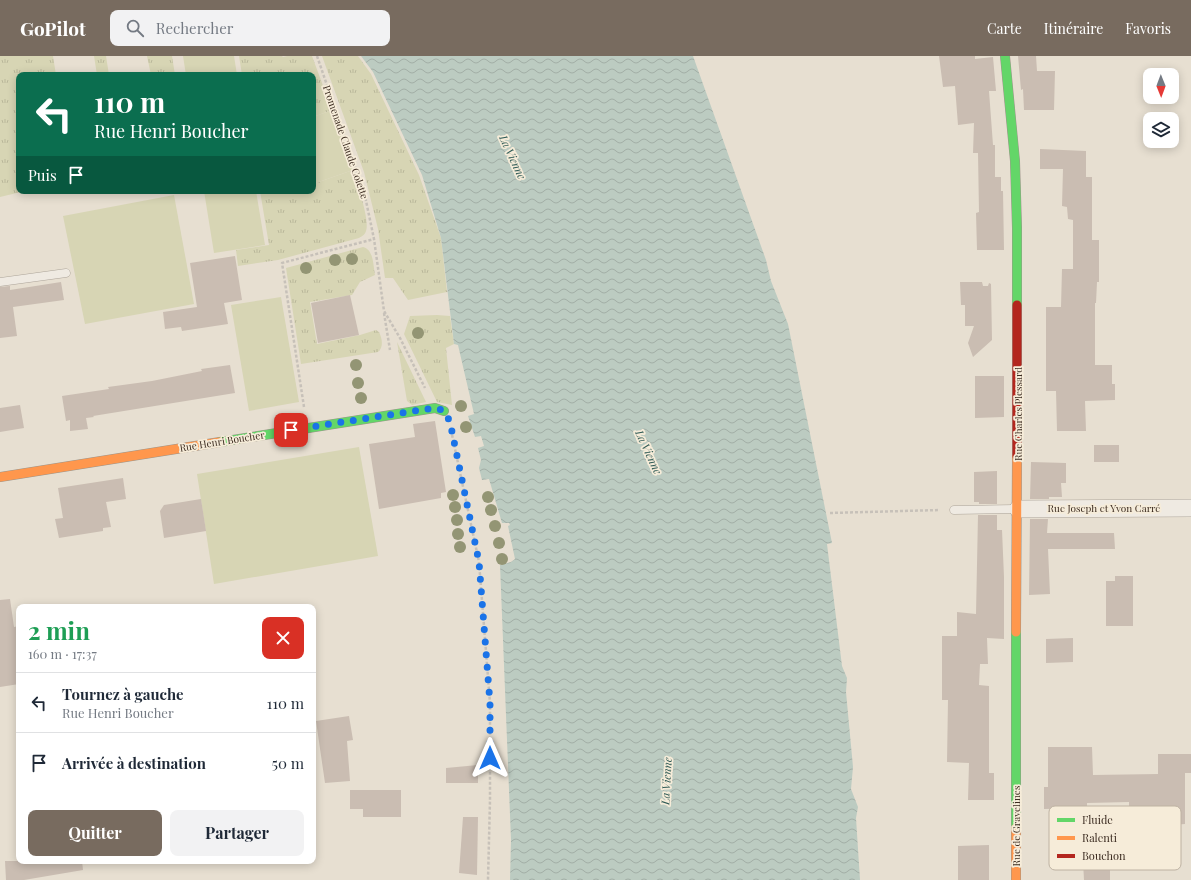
<!DOCTYPE html>
<html lang="fr">
<head>
<meta charset="utf-8">
<style>
  :root { --surface:#fff; --page:#f2f2f3; --text:#1f2937; --muted:#747a83; --line:#e0e1e3; --accent:#786b5f }
  body { margin:0; font-family:"Playfair Display",serif; background:var(--page); color:var(--text); height:100vh; display:flex; flex-direction:column; font-size:15px; white-space:nowrap }
  * { box-sizing:border-box; margin:0 }
  p { font-size:13px; color:var(--muted) }
  .icon { flex:none; width:22px; height:22px; fill:none; stroke:currentColor; stroke-width:2; stroke-linecap:round; stroke-linejoin:round }
  .map { position:relative; flex:1; overflow:hidden }
  .details { position:absolute; left:16px; top:548px; width:300px; height:260px; display:flex; flex-direction:column; background:var(--surface); border-radius:8px; box-shadow:0 2px 10px #0003 }
  .details>* { flex:none }
  .guide { position:absolute; left:16px; top:16px; width:300px; height:122px; border-radius:8px; box-shadow:0 2px 10px #0003; background:#0b6e4f; color:#fff; overflow:hidden }
  .needle { width:26px; rotate:179deg }
  .controls { position:absolute; left:1143px; top:12px; display:grid; gap:8px }
  .controls a { display:grid; place-items:center; width:36px; height:36px; border-radius:8px; background:var(--surface); box-shadow:0 2px 10px #0003; font-size:20px }
  .pin { position:absolute; display:grid; place-items:center; width:34px; height:34px; color:#fff; margin:-17px; border-radius:8px; box-shadow:0 2px 6px #0006 }
  .me { position:absolute; width:44px; margin:-22px; rotate:0deg; stroke-linejoin:round; filter:drop-shadow(0 0 3px #0008) }
  .turn { display:flex; align-items:center; gap:14px; height:84px; padding:0 12px; font-size:18px }
  .turn .icon { width:52px; height:52px; stroke-width:2.5 }
  .turn b { display:block; font-size:28px; line-height:34px }
  .then { display:flex; align-items:center; height:38px; padding:0 12px; background:#0003; gap:8px; font-size:15px }
  .round { display:grid; place-items:center; flex:none; width:42px; height:42px; border-radius:8px; background:var(--page) }
  .summary { display:flex; align-items:center; justify-content:space-between; height:68px; padding:0 12px }
  h1 { font-size:24px; font-weight:700; line-height:30px; color:#1e9e55 }
  .action { display:flex; gap:8px; margin-top:auto; padding:8px 12px }
  .action a { flex:1; height:46px; border-radius:8px; background:var(--accent); color:#fff; font-size:16px; font-weight:700; line-height:46px; text-align:center }
  .action a+a { background:var(--page); color:var(--text) }
  ul { padding:0; list-style:none }
  li { display:flex; align-items:center; gap:12px; height:60px; padding:0 12px; border-top:1px solid var(--line) }
  li div { flex:1 }
  li b { display:block; font-size:15px }
  li em { font-style:normal }
  header { display:flex; align-items:center; gap:24px; box-sizing:border-box; height:56px; padding:0 20px; background:var(--accent); color:#fff }
  header strong { font-size:19px }
  nav { display:flex; gap:22px; margin-inline-start:auto; font-size:14px }
  .search { width:280px; height:36px; background:var(--page); display:flex; align-items:center; gap:10px; box-sizing:border-box; padding:0 14px; border-radius:8px; color:var(--muted); font-size:15px }
  .map>svg:first-child { display:block }
  .grass { fill:url(#grass-tufts) }
  .pitch { fill:#d7d5b4 }
  .water { fill:url(#water-waves) }
  .building { fill:#cabdb2 }
  .lines { fill:none; stroke-linecap:round; stroke-linejoin:round }
  .lane-casing { stroke:#aca499; stroke-width:9 }
  .street-casing { stroke:#aca499; stroke-width:18 }
  .fast-casing { stroke:#9c948a; stroke-width:10 }
  .slow-casing { stroke:#9c948a; stroke-width:10 }
  .jam-casing { stroke:#9c948a; stroke-width:10 }
  .path { stroke:#c7c1b9; stroke-width:2.5; stroke-dasharray:3 2; stroke-linecap:butt }
  .lane { stroke:#efeae2; stroke-width:8 }
  .street { stroke:#efeae2; stroke-width:17 }
  .fast { stroke:#63d668; stroke-width:9 }
  .slow { stroke:#ff974d; stroke-width:9 }
  .jam { stroke:#b3261e; stroke-width:9 }
  .tree { fill:#939574 }
  .route { stroke:#1a73e8; stroke-width:7; stroke-dasharray:0 12.6 }
  .labels { text-anchor:middle; dominant-baseline:central; stroke-width:3.5; stroke-linejoin:round; paint-order:stroke }
  .street-label { font-size:10px; fill:#3c2c21; stroke:#f6ecd9 }
  .water-label { font-size:11px; font-style:italic; fill:#305b56; stroke:#f6ecd9 }
  .key { fill:#f6ecd9; stroke:#beb2a2; stroke-width:1 }
  .key-label { font-size:11px; fill:#3c2c21 }
</style>
</head>
<body>
<header>
<strong>GoPilot</strong>
<div class="search"><svg class="icon" aria-label="search" viewBox="0 0 24 24"><circle cx="10" cy="10" r="6"/><path d="M15 15l6 6"/></svg>Rechercher</div>
<nav><a>Carte</a><a>Itinéraire</a><a>Favoris</a></nav>
</header>
<div class="map">
<svg width="1191" height="824" viewBox="0 0 1191 824">
  <defs>
    <pattern id="grass-tufts" width="24" height="20" patternUnits="userSpaceOnUse"><rect width="24" height="20" fill="#d7d5b4"/><path d="M3 7l-1-3M5 7V3M7 7l1-3M15 17l-1-3M17 17v-4M19 17l1-3" fill="none" stroke="#b9b79a"/></pattern>
    <pattern id="water-waves" width="16" height="10" patternUnits="userSpaceOnUse"><rect width="16" height="10" fill="#bccbc1"/><path d="M0 5q4-4 8 0t8 0" fill="none" stroke="#a2aea6"/></pattern>
  </defs>
  <rect width="100%" height="100%" fill="#e7dfd1"/>
  <g class="grass">
    <path d="M0,0H53L56,19H19V135H25L0,141Z"/>
    <path d="M94,0H106L109,19H97Z"/>
    <path d="M147,0H172L175,19H151Z"/>
    <path d="M239,0H282L283,1L287,0H312L332,54L313,61V19H242Z"/>
    <path d="M322,0H358L371,18L419,119L441,182L447,236L408,244L393,222H385L378,173L364,116Z"/>
    <path d="M353,114C357,127 370,164 366,175C365,179 362,180 359,182L278,204L238,210L236,194L269,189L260,135H313V128Z"/>
    <path d="M363,191C374,194 373,209 375,219L360,226L352,239L310,246L317,288L360,279L376,274L379,276C382,282 384,291 378,296L301,308L286,212Z"/>
    <path d="M437,259L450,260L454,288L446,292L452,349L437,346L404,278L410,260Z"/>
    <path d="M397,286L426,346L412,349L407,345Z"/>
  </g>
  <g class="pitch">
    <path d="M183,0H234L237,19H186Z"/>
    <path d="M332,54L353,114L313,128V61Z"/>
    <path d="M204,135H256L265,189L214,197Z"/>
    <path d="M174,139L194,248L85,268L63,160Z"/>
    <path d="M281,241L299,346L249,355L231,249Z"/>
    <path d="M359,391L378,500L214,528L197,418Z"/>
  </g>
  <path class="water" d="M361,0H693L766,204L771,225L788,268L832,487L827,488L842,610L847,622L846,636L853,711L851,733L858,751L856,762L860,824H510L511,784L500,509L511,506L515,503L508,470L510,469L509,467H502L489,423L482,424L479,412L481,404L478,392L484,390L481,380L475,381L468,360L474,358L458,289L454,288L441,182L422,119L373,16Z"/>
  <g class="building">
    <path d="M939,0H975V3L993,1L996,35H989L993,89H995V121H1001V135H1003L1004,194H977L976,157L979,156L978,97H973L974,67L958,69L955,30L943,31Z"/>
    <path d="M1018,0H1036L1037,15H1055L1054,54H1024L1023,33L1021,34Z"/>
    <path d="M1040,93L1086,95V121H1092V184H1099V226H1097L1096,247H1095V309H1112V328H1115V344L1085,345L1086,375H1057L1056,335H1046V251H1061L1062,213H1073V164L1068,163L1067,151L1062,150L1063,113H1040Z"/>
    <path d="M235,200L242,244L224,247L228,268L182,275L181,271L165,273L163,256L197,251L190,207Z"/>
    <path d="M61,226L64,244L13,251L17,280L0,282V231L10,230V234Z"/>
    <path d="M960,226H982L983,230H988L989,227L991,228L992,284L973,301L968,287L974,270H965V249H961Z"/>
    <path d="M350,239L359,279L318,287L311,247Z"/>
    <path d="M230,309L235,337L93,360L94,361L86,362L88,373L70,375V364L66,365L62,340L109,333L108,331L152,325L202,315L201,313Z"/>
    <path d="M975,320H1004V361L975,362Z"/>
    <path d="M20,349L24,372L0,376V352Z"/>
    <path d="M435,365L446,436L441,437V442L379,453L369,388L415,381L413,368Z"/>
    <rect x="1094" y="389" width="25" height="17"/>
    <path d="M1031,406L1066,407V427H1061L1062,441H1049V443H1030Z"/>
    <path d="M997,415V448H979V446H974V416Z"/>
    <path d="M123,422L126,443L106,446L111,471L103,472V475L59,482L55,463L63,462L58,432Z"/>
    <path d="M201,443L206,475L164,482L160,455L164,449Z"/>
    <path d="M978,459H997V474H1002L1004,521V583L987,582L988,608H980L979,629L989,630V717H994V744H968L969,707L947,706L948,644H942V580H957V556L976,558Z"/>
    <path d="M1030,463H1048L1047,477H1114L1115,493H1048L1050,538L1029,539Z"/>
    <path d="M1115,520H1133V570H1106V525H1115Z"/>
    <path d="M10,543L14,571L19,570V587L16,588L19,604V628L0,631V544Z"/>
    <path d="M1073,582V606L1046,607V583Z"/>
    <path d="M349,660L353,684L347,685L350,725L325,727L316,665Z"/>
    <path d="M1048,691H1092L1093,719L1158,718V698H1191V717H1185V768L1171,769V791L1129,790V746L1087,747V752L1044,753V731H1048Z"/>
    <path d="M478,709V727H446V712Z"/>
    <path d="M350,734H401V761H363V753H350Z"/>
    <path d="M463,761H478L477,819L459,817Z"/>
    <path d="M989,789V824H958V790Z"/>
    <path d="M1110,804V824H1084L1083,805Z"/>
    <path d="M5,805H82L83,814L24,824H6Z"/>
  </g>
  <g class="lines">
    <g class="lane-casing">
      <g id="lane">
        <path d="M0,226L66,217"/>
        <path d="M954,454L1015,453"/>
      </g>
    </g>
    <g class="street-casing">
      <path id="street" d="M1018,453L1191,452"/>
    </g>
    <g class="fast-casing">
      <g id="fast">
        <path d="M1005,0L1015,105L1017,172V249"/>
        <path d="M220,386L435,352L444,355"/>
        <path d="M1016,772V576"/>
      </g>
    </g>
    <g class="slow-casing">
      <g id="slow">
        <path d="M0,421L220,386"/>
        <path d="M1016,576L1017,400"/>
        <path d="M1016,824V772"/>
      </g>
    </g>
    <g class="jam-casing">
      <path id="jam" d="M1017,400V249"/>
    </g>
    <g class="path">
      <path d="M317,0L365,140L374,183L384,255L400,282L425,332"/>
      <path d="M384,257L390,294"/>
      <path d="M304,351L282,207L374,183"/>
      <path d="M451,374L479,506L490,647V744L488,824"/>
      <path d="M830,457L940,454"/>
    </g>
    <use href="#lane" class="lane"/>
    <use href="#street" class="street"/>
    <use href="#fast" class="fast"/>
    <use href="#slow" class="slow"/>
    <use href="#jam" class="jam"/>
  </g>
  <g class="tree">
    <circle cx="352" cy="203" r="6"/>
    <circle cx="335" cy="204" r="6"/>
    <circle cx="306" cy="212" r="6"/>
    <circle cx="418" cy="277" r="6"/>
    <circle cx="356" cy="309" r="6"/>
    <circle cx="358" cy="327" r="6"/>
    <circle cx="361" cy="342" r="6"/>
    <circle cx="461" cy="350" r="6"/>
    <circle cx="466" cy="371" r="6"/>
    <circle cx="453" cy="439" r="6"/>
    <circle cx="488" cy="441" r="6"/>
    <circle cx="455" cy="451" r="6"/>
    <circle cx="491" cy="454" r="6"/>
    <circle cx="457" cy="464" r="6"/>
    <circle cx="495" cy="470" r="6"/>
    <circle cx="458" cy="478" r="6"/>
    <circle cx="499" cy="487" r="6"/>
    <circle cx="460" cy="491" r="6"/>
    <circle cx="502" cy="503" r="6"/>
  </g>
  <g class="lines">
    <path class="route" d="M291,374L434,352C444,353 446,358 450,366L479,506L490,647V702"/>
  </g>
  <g class="labels">
    <g class="street-label">
      <text transform="translate(346 86) rotate(71)">Promenade Claude Colette</text>
      <text transform="translate(1018 358) rotate(-90)">Rue Charles Plessard</text>
      <text transform="translate(222 385) rotate(-9)">Rue Henri Boucher</text>
      <text x="1104" y="452">Rue Joseph et Yvon Carré</text>
      <text transform="translate(1016 770) rotate(-90)">Rue de Gravelines</text>
    </g>
    <g class="water-label">
      <text transform="translate(513 101) rotate(65)">La Vienne</text>
      <text transform="translate(649 396) rotate(65)">La Vienne</text>
      <text transform="translate(666 725) rotate(-87)">La Vienne</text>
    </g>
  </g>
  <rect x="1049" y="750" width="132" height="64" rx="6" class="key"/>
  <rect x="1057" y="762" width="18" height="4" fill="#63d668"/>
  <rect x="1057" y="780" width="18" height="4" fill="#ff974d"/>
  <rect x="1057" y="798" width="18" height="4" fill="#b3261e"/>
  <g class="key-label">
    <text x="1082" y="768">Fluide</text>
    <text x="1082" y="786">Ralenti</text>
    <text x="1082" y="804">Bouchon</text>
  </g>
</svg>
<div class="controls">
<a><svg class="needle" viewBox="-14 -14 28 28"><path d="M0-13l5 13h-10z" fill="#e53935"/><path d="M0 13l5-13h-10z" fill="#747a83"/></svg></a>
<a><svg class="icon" aria-label="layers" viewBox="0 0 24 24"><path d="M12 4l9 5-9 5-9-5zM3 14l9 5 9-5"/></svg></a>
</div>
<div class="pin" style="left:291px;top:374px;background:#d93025"><svg class="icon" aria-label="arrive" viewBox="0 0 24 24"><path d="M6 21V4h12l-3 4 3 4H6"/></svg></div>
<svg class="me" style="left:490px;top:702px" viewBox="-20 -20 40 40"><path d="M0-17L14 15 0 8-14 15z" fill="#1a73e8" stroke="#fff" stroke-width="4"/></svg>
<div class="guide">
<div class="turn"><svg class="icon" aria-label="left" viewBox="0 0 24 24"><path d="M17 20v-9H6M10 6l-5 5 5 5"/></svg><div><b>110 m</b>Rue Henri Boucher</div></div>
<div class="then">Puis<svg class="icon" aria-label="arrive" viewBox="0 0 24 24"><path d="M6 21V4h12l-3 4 3 4H6"/></svg></div>
</div>
<section class="details">
<div class="summary"><div><h1>2 min</h1><p>160 m · 17:37</p></div><a class="round" style="background:#d93025;color:#fff"><svg class="icon" aria-label="close" viewBox="0 0 24 24"><path d="M6 6l12 12M18 6L6 18"/></svg></a></div>
<ul>
<li><svg class="icon" aria-label="left" viewBox="0 0 24 24"><path d="M17 20v-9H6M10 6l-5 5 5 5"/></svg><div><b>Tournez à gauche</b><p>Rue Henri Boucher</p></div><em>110 m</em></li>
<li><svg class="icon" aria-label="arrive" viewBox="0 0 24 24"><path d="M6 21V4h12l-3 4 3 4H6"/></svg><div><b>Arrivée à destination</b></div><em>50 m</em></li>
</ul>
<div class="action"><a>Quitter</a><a>Partager</a></div>
</section>
</div>
</body>
</html>
